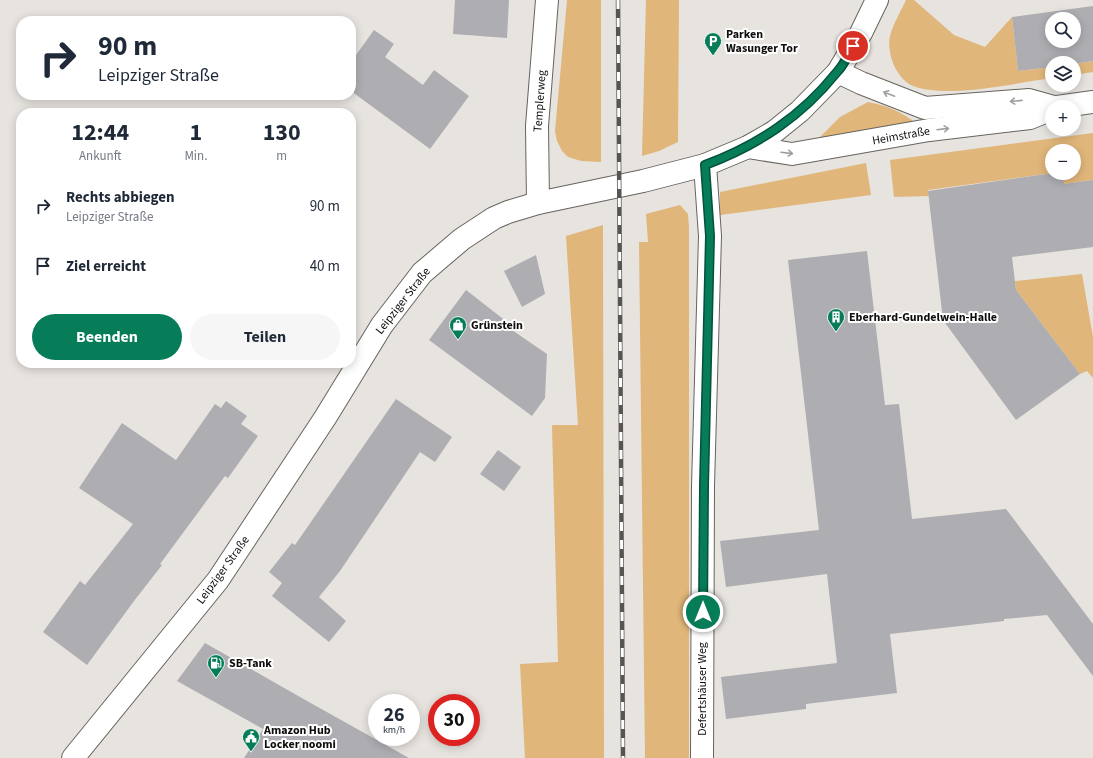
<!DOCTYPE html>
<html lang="de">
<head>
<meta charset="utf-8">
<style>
  :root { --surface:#fff; --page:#f6f6f7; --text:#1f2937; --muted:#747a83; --accent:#077c59 }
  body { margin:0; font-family:"Source Sans 3",sans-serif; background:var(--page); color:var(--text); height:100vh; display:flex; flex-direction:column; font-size:15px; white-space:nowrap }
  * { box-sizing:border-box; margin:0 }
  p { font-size:13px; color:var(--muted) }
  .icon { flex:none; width:22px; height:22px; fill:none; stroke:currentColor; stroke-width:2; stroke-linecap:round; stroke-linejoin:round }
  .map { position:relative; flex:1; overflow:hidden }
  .sheet { position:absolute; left:16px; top:108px; width:340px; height:260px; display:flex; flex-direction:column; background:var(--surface); border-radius:16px; box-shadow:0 2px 10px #0003 }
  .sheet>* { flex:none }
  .hud { position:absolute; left:16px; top:16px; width:340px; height:84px; border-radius:16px; box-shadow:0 2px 10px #0003; background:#fff; color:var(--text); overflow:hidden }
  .controls { position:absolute; left:1045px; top:12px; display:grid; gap:8px }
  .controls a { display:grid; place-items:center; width:36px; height:36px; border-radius:50%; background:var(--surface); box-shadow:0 2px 10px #0003; font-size:20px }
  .speed { position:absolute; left:368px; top:694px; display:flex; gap:8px; font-size:20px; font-weight:700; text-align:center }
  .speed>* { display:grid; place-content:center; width:52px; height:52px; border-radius:50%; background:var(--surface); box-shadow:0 2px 10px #0003; line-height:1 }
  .speed small { font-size:10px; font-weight:400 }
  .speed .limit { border:6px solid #d22; background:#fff; color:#111 }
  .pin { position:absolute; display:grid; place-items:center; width:34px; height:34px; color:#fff; margin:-17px; border:2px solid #fff; border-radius:50%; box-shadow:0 1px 4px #0007 }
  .me { position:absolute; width:44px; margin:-22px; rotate:0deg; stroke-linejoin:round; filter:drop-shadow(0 0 3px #0008) }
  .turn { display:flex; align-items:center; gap:14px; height:84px; padding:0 16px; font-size:18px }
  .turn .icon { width:52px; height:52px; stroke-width:2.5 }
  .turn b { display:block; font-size:28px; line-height:34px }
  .eta { display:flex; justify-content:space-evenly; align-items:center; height:68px; text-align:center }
  .eta b { font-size:24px; font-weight:700; line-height:28px }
  .primary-button { display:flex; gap:8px; margin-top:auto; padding:8px 16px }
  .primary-button a { flex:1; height:46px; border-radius:24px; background:var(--accent); color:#fff; font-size:16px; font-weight:700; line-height:46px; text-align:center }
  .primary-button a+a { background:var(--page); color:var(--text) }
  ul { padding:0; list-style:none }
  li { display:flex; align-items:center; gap:12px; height:60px; padding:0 16px }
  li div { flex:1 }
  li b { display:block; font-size:15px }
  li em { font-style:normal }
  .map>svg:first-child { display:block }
  .green { fill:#e0b67a }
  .building { fill:#aeadb2; fill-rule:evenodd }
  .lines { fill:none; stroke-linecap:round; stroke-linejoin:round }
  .street-casing { stroke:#676460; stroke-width:24 }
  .secondary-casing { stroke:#676460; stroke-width:24 }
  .street { stroke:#fff; stroke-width:22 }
  .secondary { stroke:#fff; stroke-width:22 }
  .rail-casing { stroke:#575552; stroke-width:4.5 }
  .rail { stroke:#fff; stroke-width:3; stroke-dasharray:9; stroke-linecap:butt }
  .oneway { stroke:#9f9f9e }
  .route-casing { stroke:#05513a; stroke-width:10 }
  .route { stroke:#077c59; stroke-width:7 }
  .labels { text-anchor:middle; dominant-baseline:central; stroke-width:4; stroke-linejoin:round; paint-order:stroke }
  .poi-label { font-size:12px; font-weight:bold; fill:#0f0e0c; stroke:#fff; text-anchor:start }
  .street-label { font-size:12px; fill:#0f0e0c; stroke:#fff }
</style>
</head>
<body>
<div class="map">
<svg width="1093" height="758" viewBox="0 0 1093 758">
  <rect width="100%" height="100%" fill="#e7e3df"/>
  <g class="green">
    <path d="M567,0H601V162L581,161L568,157L562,151L557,141L555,131L557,109Z"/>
    <path d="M646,0H679L678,142L659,151L642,156Z"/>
    <path d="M906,0H914L954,35L985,47L1012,17L1018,71L1052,67V78C1015,83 947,99 913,86C903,82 895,70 892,60C890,53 888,44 890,36C893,24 901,11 906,0Z"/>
    <path d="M1093,61V72L1074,75V64Z"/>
    <path d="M868,102C887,106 901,111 917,124L816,141L840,117Z"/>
    <path d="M1093,133V180L1064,184L1063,173H1074V151H1052L1053,173L928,190L929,196L894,197L890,160Z"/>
    <path d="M866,163L871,195L720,215V192Z"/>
    <path d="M680,205L688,214L689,227V758H645L639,242H648L646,214Z"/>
    <path d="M603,225L604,758H525L520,664L558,662L552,425H578L566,236Z"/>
    <path d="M1082,274L1093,337V378L1087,371L1080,374L1016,290L1015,281Z"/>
  </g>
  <g class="building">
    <path d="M455,0H509L507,38L453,34Z"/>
    <path d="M1093,6V61L1074,64L1052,63V67L1018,71L1012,17ZM1052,19H1074V41H1052Z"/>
    <path d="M374,30L394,44L385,57L423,85L434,70L469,96L430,149L351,91V62Z"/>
    <path d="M1053,173H1063L1064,184L1093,180V247L1012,257L1016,290L1080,374L1016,420L943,320L928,191Z"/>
    <path d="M867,251L885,405L899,404L912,519L1006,509L1093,624V676L1047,615L1004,619V621L890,634L897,693L806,704V709L726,719L721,677L837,663L827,574L726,587L720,541L819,530L788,260Z"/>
    <path d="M536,255L545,294L522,307L504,271Z"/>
    <path d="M466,290L511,325L509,328L547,354L545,398L532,416L429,340Z"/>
    <path d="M396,399L452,437L435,462L420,452L340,571L319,597L346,621L329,642L272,596L282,583L269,572L292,543L295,545Z"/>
    <path d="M226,401L247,416L241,424L258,436L228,478L225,476L160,564L162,565L134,601L87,665L43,632L80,581L85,585L133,524L79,488L122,423L176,460L215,404L221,408Z"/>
    <path d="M498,450L521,467L504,491L480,474Z"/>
    <path d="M205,643L300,697L409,758H244L263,729L177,681Z"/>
  </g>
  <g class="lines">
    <g class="street-casing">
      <g id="street">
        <path d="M838,72L861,83L925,108L1029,100L1054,107"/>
        <path d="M1057,107L1093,102"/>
        <path d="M748,147L792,154L929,130L1030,118L1052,109"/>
        <path d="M538,203L537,126L547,0"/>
        <path d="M702,758L703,486L710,236L705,165"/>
      </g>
    </g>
    <g class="secondary-casing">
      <path id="secondary" d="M73,758L218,580L325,418L382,325L422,273L462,239L494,218L508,212L538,203L643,181L705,165L748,147L774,132L800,111L838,72L861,33L877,0"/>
    </g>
    <use href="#street" class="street"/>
    <use href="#secondary" class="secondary"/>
    <g class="rail-casing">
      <path id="rail" d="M618,0L623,758"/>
    </g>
    <use href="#rail" class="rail"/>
  </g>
  <defs><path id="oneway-shaft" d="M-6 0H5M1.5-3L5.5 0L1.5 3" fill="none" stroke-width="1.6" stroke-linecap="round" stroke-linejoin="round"/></defs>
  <g class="oneway">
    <use href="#oneway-shaft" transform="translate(889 94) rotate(-159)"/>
    <use href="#oneway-shaft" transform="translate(1016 101) rotate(174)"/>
    <use href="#oneway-shaft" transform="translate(943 129) rotate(-7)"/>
    <use href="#oneway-shaft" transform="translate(787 153) rotate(7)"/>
  </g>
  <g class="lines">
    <g class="route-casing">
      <path id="route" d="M703,612L704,486L710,236L705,165C758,145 801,117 837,72C844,65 848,55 853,46"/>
    </g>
    <use href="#route" class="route"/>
  </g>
  <defs>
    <g id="parking-pin" transform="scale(0.9)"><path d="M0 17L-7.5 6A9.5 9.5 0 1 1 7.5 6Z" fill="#077c59" stroke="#fff"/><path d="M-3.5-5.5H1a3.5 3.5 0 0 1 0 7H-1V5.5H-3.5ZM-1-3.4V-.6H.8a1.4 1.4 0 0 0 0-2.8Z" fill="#fff"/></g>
    <g id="building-pin" transform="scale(0.9)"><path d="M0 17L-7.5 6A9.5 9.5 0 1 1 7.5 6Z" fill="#077c59" stroke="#fff"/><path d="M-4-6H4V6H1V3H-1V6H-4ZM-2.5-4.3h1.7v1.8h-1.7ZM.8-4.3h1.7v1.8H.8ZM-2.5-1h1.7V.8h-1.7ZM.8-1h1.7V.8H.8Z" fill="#fff"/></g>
    <g id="shop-pin" transform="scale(0.9)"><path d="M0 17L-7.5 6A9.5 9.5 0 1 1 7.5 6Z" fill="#077c59" stroke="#fff"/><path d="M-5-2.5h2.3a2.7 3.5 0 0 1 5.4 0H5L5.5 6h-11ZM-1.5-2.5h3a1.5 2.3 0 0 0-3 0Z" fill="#fff"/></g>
    <g id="fuel-pin" transform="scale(0.9)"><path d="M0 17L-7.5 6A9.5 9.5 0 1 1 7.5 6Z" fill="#077c59" stroke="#fff"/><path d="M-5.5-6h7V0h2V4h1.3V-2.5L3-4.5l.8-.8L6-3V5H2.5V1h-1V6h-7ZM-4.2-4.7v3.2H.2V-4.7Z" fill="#fff"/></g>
    <g id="civic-pin" transform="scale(0.9)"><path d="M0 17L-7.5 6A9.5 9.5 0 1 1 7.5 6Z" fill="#077c59" stroke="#fff"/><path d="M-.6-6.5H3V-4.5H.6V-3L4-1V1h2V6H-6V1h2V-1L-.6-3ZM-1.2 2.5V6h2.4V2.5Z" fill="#fff"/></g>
  </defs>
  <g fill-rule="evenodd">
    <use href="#parking-pin" x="713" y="41"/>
    <use href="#building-pin" x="836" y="317"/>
    <use href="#shop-pin" x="458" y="325"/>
    <use href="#fuel-pin" x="216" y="663"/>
    <use href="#civic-pin" x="251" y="737"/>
  </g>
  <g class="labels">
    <g class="poi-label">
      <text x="726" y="34">Parken<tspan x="726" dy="14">Wasunger Tor</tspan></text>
      <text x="849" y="317">Eberhard-Gundelwein-Halle</text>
      <text x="471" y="325">Grünstein</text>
      <text x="229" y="663">SB-Tank</text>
      <text x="264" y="730">Amazon Hub<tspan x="264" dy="14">Locker noomi</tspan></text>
    </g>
    <g class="street-label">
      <text transform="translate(540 101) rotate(-86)">Templerweg</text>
      <text transform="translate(901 136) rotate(-10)">Heimstraße</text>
      <text transform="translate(403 301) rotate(-52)">Leipziger Straße</text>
      <text transform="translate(223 570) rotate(-54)">Leipziger Straße</text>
      <text transform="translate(702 689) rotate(-90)">Defertshäuser Weg</text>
    </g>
  </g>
</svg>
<div class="controls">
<a><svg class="icon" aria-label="search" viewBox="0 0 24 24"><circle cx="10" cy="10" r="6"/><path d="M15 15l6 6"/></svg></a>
<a><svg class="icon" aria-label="layers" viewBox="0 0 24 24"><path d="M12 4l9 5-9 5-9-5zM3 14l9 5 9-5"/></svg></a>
<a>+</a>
<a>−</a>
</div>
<div class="speed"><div>26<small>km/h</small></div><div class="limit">30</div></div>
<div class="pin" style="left:853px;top:46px;background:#d93025"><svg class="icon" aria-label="arrive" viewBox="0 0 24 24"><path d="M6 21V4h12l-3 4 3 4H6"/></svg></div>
<svg class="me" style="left:703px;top:612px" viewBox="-20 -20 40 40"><circle r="17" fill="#077c59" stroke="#fff" stroke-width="3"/><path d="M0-11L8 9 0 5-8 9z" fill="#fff"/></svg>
<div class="hud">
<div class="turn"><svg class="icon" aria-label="right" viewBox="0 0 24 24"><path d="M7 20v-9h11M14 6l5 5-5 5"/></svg><div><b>90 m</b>Leipziger Straße</div></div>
</div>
<section class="sheet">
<div class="eta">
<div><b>12:44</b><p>Ankunft</p></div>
<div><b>1</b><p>Min.</p></div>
<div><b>130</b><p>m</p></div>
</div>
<ul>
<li><svg class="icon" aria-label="right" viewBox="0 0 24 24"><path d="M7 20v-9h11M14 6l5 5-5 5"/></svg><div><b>Rechts abbiegen</b><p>Leipziger Straße</p></div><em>90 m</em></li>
<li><svg class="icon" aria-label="arrive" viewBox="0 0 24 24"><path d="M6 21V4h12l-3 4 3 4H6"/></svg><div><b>Ziel erreicht</b></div><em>40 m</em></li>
</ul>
<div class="primary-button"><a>Beenden</a><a>Teilen</a></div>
</section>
</div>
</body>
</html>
